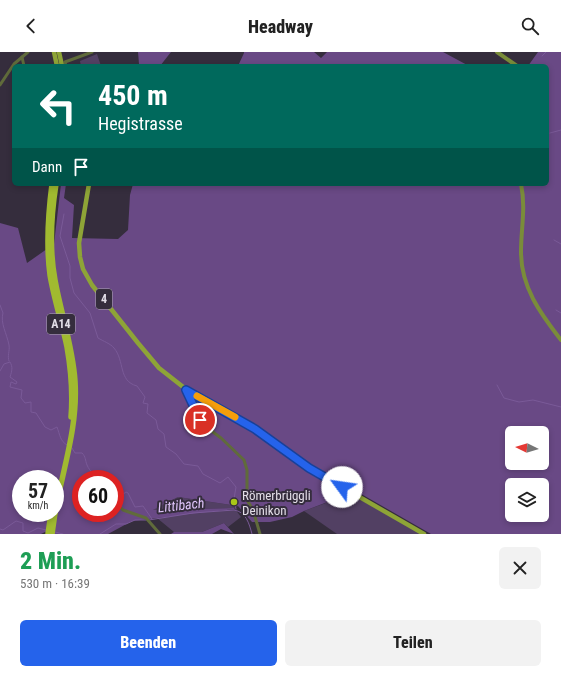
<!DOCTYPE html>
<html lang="de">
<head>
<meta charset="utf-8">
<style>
  :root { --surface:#fff; --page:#f2f2f2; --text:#222; --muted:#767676; --accent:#2563eb }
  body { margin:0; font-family:"Roboto Condensed",sans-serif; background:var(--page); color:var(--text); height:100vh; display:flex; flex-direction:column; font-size:15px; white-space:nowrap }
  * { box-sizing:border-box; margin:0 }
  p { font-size:13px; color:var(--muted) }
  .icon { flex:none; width:22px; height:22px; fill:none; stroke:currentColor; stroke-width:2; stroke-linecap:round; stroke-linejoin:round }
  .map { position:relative; height:482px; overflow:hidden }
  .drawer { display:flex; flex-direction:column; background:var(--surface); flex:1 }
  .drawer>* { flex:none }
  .hud { position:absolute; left:12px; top:12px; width:537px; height:122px; border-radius:6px; box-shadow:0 2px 6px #0003; background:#00695c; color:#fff; overflow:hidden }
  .needle { width:26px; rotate:275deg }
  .buttons { position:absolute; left:505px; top:374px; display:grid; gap:8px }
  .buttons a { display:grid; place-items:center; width:44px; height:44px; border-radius:6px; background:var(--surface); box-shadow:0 2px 6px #0003; font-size:20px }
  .speed { position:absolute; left:12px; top:418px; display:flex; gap:8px; font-size:20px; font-weight:700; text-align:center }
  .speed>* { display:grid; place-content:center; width:52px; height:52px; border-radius:50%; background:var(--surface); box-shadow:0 2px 6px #0003; line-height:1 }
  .speed small { font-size:10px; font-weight:400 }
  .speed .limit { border:6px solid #d22; background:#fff; color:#111 }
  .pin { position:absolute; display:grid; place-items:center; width:34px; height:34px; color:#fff; margin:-17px; border:2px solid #fff; border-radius:50%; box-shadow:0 1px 4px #0007 }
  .me { position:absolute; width:44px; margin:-22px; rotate:301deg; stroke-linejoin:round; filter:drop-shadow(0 0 3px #0008) }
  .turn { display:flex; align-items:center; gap:14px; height:84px; padding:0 20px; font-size:18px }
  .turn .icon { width:52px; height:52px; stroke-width:2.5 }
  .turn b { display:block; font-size:28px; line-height:34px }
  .then { display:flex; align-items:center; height:38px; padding:0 20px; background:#0003; gap:8px; font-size:15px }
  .round { display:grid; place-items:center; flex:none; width:42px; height:42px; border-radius:6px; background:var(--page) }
  .headline { display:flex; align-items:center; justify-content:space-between; height:68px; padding:0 20px }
  h1 { font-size:24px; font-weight:800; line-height:30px; color:#1e9e55 }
  .primary-button { display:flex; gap:8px; margin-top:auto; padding:8px 20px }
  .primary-button a { flex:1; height:46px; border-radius:6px; background:var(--accent); color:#fff; font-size:16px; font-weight:800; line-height:46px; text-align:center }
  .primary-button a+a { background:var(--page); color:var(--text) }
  header { display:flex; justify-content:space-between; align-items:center; height:52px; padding:0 20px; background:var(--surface); font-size:18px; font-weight:800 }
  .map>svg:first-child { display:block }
  .green { fill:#524063 }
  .forest { fill:#694985; fill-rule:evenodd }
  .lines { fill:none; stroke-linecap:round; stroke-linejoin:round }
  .stream { stroke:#7a5a98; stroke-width:1 }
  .street { stroke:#606b3b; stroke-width:3 }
  .secondary { stroke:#7a8c3a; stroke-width:4 }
  .primary { stroke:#8ea437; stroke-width:4.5 }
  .highway { stroke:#a1ba30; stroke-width:5.5 }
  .route-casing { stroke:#184099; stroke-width:10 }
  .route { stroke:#2563eb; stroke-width:7 }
  .slow { stroke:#f59e0b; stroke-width:7 }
  .poi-dot { fill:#aac718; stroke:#352d3d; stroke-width:1.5 }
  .labels { text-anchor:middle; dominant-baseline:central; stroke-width:4; stroke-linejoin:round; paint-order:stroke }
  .shield { fill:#352d3d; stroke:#afa9b5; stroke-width:1 }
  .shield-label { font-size:12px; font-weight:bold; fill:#e3dee8 }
  .poi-label { font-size:13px; fill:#e3dee8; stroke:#352d3d; text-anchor:start }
  .water-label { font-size:14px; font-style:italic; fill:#dfc4fa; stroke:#352d3d }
</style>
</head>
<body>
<header><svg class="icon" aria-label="back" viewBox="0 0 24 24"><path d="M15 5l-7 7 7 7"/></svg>Headway<svg class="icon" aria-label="search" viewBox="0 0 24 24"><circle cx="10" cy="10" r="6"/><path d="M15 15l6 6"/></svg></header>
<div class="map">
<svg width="561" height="482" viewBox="0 0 561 482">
  <rect width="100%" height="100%" fill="#352d3d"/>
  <g class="green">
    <path d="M97,2L101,14H81L80,9Z"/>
    <path d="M350,442L422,482H337L304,459Z"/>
    <path d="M178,445L238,454L234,456L152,458Z"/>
    <path d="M235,457L241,465L228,475L224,471L202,480H174L157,466Z"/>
  </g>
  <g class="forest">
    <path d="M138,0H171L160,14H142L139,12Z"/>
    <path d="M244,0H314L321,6L327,0H443L469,14H238L244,1Z"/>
    <path d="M538,0H561V482H431L356,439L304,459L292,465L270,470H252L238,454L178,445L153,458L234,456L235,457L132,469L108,482H48L45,480L41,482H0V171L18,176L27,211L54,192L61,132H66L64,146L74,153L72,186L118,187L128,178L130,143L133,132H547V14H528ZM512,381H542V411H512ZM21,427H55V461H21ZM81,427H115V461H81ZM512,433H542V463H512Z"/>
    <path d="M224,471L234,482L221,477L212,482H171L174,480H202Z"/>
  </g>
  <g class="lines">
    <g class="stream">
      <path d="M542,4L546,0"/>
      <path d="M550,81L561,78"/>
      <path d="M64,162L60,184L70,214V226L74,241L90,261L98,286C103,289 111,292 114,296C125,309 118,329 137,334L145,345L143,351L148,352L147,361L156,368L158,377L164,382L166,395L176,402L184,412L198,414L203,422L220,431L228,425L236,435L234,447"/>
      <path d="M554,188L561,192"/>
      <path d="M0,253L3,261C0,271 7,282 9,293C10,299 7,304 9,309"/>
      <path d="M556,258L561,261"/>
      <path d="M0,319L4,312L10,310C13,315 12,319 10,325L17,330L16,332L11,330L10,335L22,338L21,346L25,351L31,350V360L36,361L45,375L51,378L57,375C60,383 60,389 67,393"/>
      <path d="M497,333L504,346L519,350L533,348L561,355"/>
      <path d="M72,396L75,401H82C86,405 85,408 87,413C90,420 96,425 103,427"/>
      <path d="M115,446H118L126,440L128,441L135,455L143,454L152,467"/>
      <path d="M235,452L236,457"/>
      <path d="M149,468L193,461L234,458C246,460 249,471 252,482"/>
      <path d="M0,477L3,478L16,469L23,471V479L28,481L38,476L46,478"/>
      <path d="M55,480L63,482"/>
      <path d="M100,482L116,472H126L135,468H146"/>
    </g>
    <g class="street">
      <path d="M22,5L24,14"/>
      <path d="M66,14L65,10L92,0"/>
      <path d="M0,33L14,12L28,0"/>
      <path d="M187,338L200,368L205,374L221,386L244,408L247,418V448L253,458L260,482"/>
      <path d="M121,456L123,458L146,466L160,482"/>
    </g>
    <g class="secondary">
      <path d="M497,0L517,14"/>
      <path d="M521,132C526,156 521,176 521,200C521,235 540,261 561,288"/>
    </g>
    <g class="primary">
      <path d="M54,0L57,14"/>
      <path d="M59,0L62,14"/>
      <path d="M89,132L79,191L80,205L83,217L92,233L138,291L159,316L187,338L255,377L309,416L424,482"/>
    </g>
    <g class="highway">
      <path d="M52,132C48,163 46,193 50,223C54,247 62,271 67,295C71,318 73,341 71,365"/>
      <path d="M55,461C63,416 78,375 75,329C73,295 61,262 55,228C49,196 51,164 56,132"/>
      <path d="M48,482L51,461"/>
      <path d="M52,482L55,461"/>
    </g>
  </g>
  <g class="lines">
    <g class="route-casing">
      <path id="route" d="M200,368L186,338L255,377L309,416L342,435"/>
    </g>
    <use href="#route" class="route"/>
    <path class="slow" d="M197,344L235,365"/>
  </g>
  <circle class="poi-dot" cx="234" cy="450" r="4"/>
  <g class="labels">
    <g class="shield">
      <rect x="96" y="237" width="16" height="20" rx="3"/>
      <rect x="47" y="262" width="28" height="20" rx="3"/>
    </g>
    <g class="shield-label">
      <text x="104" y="247">4</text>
      <text x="61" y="272">A14</text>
    </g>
    <g class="poi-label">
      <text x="242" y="443">Römerbrüggli<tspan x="242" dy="15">Deinikon</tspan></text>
    </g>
    <g class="water-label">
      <text transform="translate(181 453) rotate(-6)">Littibach</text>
    </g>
  </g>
</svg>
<div class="buttons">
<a><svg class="needle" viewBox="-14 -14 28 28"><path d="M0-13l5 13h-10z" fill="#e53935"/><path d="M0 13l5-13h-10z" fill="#767676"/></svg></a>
<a><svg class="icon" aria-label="layers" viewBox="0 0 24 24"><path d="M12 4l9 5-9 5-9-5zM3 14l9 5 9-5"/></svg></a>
</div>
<div class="speed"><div>57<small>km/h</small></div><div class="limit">60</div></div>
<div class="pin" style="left:200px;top:368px;background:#d93025"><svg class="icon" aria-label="arrive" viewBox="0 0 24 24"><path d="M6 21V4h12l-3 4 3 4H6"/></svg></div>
<svg class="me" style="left:342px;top:435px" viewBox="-20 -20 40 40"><circle r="19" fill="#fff"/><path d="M0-13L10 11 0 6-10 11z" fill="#2563eb"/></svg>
<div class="hud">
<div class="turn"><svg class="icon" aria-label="left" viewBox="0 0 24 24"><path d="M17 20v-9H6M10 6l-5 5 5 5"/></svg><div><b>450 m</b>Hegistrasse</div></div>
<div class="then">Dann<svg class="icon" aria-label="arrive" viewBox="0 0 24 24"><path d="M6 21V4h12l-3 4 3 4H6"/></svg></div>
</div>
</div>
<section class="drawer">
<div class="headline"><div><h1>2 Min.</h1><p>530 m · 16:39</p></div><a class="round"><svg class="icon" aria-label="close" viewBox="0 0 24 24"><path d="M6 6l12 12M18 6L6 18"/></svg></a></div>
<div class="primary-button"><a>Beenden</a><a>Teilen</a></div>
</section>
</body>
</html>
